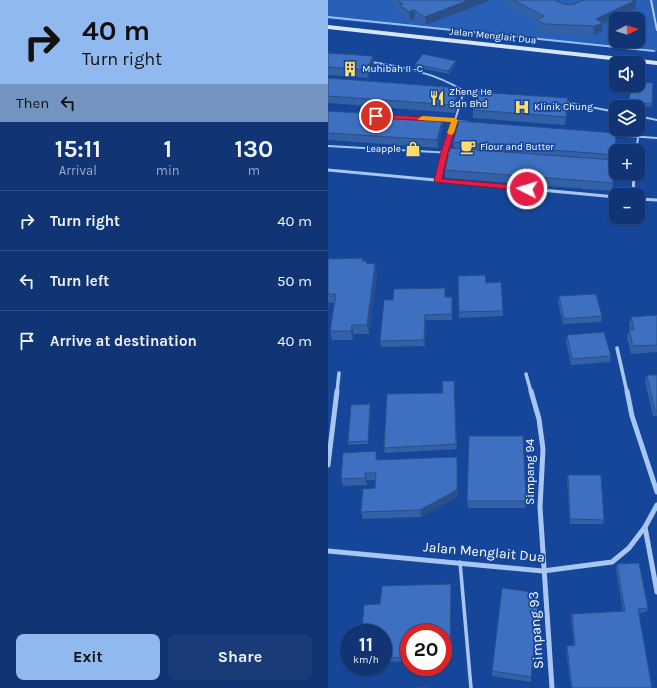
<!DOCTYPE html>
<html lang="en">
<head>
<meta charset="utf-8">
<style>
  :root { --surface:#103474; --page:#193c79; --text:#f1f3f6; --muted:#9caac5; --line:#304f86; --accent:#90b9f0 }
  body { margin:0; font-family:Karla,sans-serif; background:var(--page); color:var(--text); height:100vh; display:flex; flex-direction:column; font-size:15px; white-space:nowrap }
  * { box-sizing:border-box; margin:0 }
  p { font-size:13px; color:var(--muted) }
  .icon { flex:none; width:22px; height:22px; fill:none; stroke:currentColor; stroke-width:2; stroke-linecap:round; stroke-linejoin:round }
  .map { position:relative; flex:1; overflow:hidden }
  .sheet { display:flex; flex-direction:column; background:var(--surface); width:328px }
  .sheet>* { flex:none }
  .hud { background:#90b9f0; color:#111; overflow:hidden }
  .needle { width:26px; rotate:85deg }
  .controls { position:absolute; left:281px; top:12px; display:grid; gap:8px }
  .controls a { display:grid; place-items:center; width:36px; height:36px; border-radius:8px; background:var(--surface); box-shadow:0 1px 3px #0004,0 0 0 1px var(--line); font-size:20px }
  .speed { position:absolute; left:12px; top:624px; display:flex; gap:8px; font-size:20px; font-weight:700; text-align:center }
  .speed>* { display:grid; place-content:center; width:52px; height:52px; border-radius:50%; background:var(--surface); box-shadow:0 1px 3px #0004,0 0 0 1px var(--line); line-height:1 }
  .speed small { font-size:10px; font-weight:400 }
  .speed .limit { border:6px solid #d22; background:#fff; color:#111 }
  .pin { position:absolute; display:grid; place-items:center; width:34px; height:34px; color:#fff; margin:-17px; border:2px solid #fff; border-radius:50%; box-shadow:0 1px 4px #0007 }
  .me { position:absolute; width:44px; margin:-22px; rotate:275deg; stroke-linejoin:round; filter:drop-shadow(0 0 3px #0008) }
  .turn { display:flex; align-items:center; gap:14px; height:84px; padding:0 16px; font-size:18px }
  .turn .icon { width:52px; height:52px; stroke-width:2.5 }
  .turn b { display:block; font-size:28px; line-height:34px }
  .then { display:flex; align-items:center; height:38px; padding:0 16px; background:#0003; gap:8px; font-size:15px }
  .eta { display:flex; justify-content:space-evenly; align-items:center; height:68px; text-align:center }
  .eta b { font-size:24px; font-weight:700; line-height:28px }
  .action { display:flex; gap:8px; margin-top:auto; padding:8px 16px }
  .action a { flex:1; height:46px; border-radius:8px; background:var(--accent); color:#111; font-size:16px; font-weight:700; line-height:46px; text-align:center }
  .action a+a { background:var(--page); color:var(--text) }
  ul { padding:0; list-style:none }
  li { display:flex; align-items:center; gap:12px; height:60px; padding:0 16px; border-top:1px solid var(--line) }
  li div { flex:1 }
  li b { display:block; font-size:15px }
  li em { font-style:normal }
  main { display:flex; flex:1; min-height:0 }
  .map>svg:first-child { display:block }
  .green { fill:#285fb7; fill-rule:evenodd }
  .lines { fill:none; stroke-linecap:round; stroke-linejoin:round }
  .stream { fill:#9bbff5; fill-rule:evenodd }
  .lane-far2 { stroke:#a9c6f3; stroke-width:2 }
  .lane-far1 { stroke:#a9c6f3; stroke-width:3 }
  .lane { stroke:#a9c6f3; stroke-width:3.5 }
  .street-far1 { stroke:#a9c6f3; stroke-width:3.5 }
  .street { stroke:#a9c6f3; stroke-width:5 }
  .secondary { fill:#d8e6fc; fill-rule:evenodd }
  .wall { fill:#3460a6 }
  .shaded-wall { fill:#2b4e87 }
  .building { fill:#3d70c1; stroke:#2b4e87 }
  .route { fill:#e11d48; stroke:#92132f }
  .slow { fill:#f59e0b }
  .labels { text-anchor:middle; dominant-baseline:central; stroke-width:3.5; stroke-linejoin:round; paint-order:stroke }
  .far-street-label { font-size:10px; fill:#fff; stroke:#15469a }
  .far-poi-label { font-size:10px; fill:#fff; stroke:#15469a; text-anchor:start }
  .street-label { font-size:12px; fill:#fff; stroke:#15469a }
  .near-street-label { font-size:14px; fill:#fff; stroke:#15469a }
</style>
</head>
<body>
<main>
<section class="sheet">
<div class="hud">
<div class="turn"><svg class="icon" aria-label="right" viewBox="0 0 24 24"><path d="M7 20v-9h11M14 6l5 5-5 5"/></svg><div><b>40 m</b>Turn right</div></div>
<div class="then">Then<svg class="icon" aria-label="left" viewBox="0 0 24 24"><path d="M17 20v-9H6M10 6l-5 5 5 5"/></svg></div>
</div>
<div class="eta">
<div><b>15:11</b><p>Arrival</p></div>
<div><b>1</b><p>min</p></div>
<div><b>130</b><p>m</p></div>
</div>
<ul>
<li><svg class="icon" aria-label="right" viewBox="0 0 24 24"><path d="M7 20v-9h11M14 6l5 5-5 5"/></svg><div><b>Turn right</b></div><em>40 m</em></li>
<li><svg class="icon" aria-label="left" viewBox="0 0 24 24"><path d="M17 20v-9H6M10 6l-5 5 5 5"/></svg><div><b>Turn left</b></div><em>50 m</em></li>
<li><svg class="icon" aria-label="arrive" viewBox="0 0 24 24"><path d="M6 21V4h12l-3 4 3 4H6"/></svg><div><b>Arrive at destination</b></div><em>40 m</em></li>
</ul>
<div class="action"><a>Exit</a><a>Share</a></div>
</section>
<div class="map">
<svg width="329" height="688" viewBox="0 0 329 688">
  <rect width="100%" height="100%" fill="#15469a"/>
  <path class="green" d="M0,0H329V51L0,19ZM288,19H310V41H288Z"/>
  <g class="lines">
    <path class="stream" d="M0,16L326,50L328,51L326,52L0,18Z"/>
    <g class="lane-far2">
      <path d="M323,0L329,30"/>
      <path d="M43,62C76,67 107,73 136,91L112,169"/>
      <path d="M127,90L162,93"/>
      <path d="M237,102L288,112"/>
      <path d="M310,116L329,120"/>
      <path d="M112,120L140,122"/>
      <path d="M285,135L329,138"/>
      <path d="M0,146L124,153"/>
      <path d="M308,151L310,138"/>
    </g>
    <g class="lane-far1">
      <path d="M0,170L288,197"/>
      <path d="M109,181L112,168"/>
      <path d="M305,195L306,173"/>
      <path d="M310,199L329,200"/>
    </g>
    <path class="lane" d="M132,562L143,688"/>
    <g class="street-far1">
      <path d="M289,348L299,392"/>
      <path d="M198,374L203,392"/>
      <path d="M9,392L11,373"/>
    </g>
    <g class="street">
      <path d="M203,391L211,419L215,449L212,507L224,688"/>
      <path d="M299,391L304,416L329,492"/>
      <path d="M0,465L9,391"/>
      <path d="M317,527L329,592"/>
      <path d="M0,551L215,571L284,562L301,548L317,527L329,505"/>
    </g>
    <path class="secondary" d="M0,25L329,61V65L0,29Z"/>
  </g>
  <g class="wall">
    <path d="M65,0H160V1L98,25L87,19L82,20L72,14L71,10L66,6Z"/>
    <path d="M178,0H227L235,4L244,5L308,0L307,9L275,24L274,31L265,35L217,33L208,29L209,21L178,5Z"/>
    <path d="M0,53L46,64L40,78L0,75Z"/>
    <path d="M87,64H128L121,74L87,67Z"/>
    <path d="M0,78L132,95L127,113L0,103Z"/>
    <path d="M303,85L324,104L323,107L301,104Z"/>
    <path d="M240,98L237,125L145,118V110Z"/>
    <path d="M0,111L115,118V126L110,148L0,140Z"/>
    <path d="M125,142L287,155L286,163L285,183L284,191L117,178V170L126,148Z"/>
    <path d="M0,259L35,261L39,263L47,264L49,274L41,334H26L25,340H4L2,331L6,303H1L0,309Z"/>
    <path d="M158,283L175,311V316L131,318V312Z"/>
    <path d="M231,296L274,316L273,322L235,324L230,302Z"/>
    <path d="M118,297L124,303V320H98L97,346L53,347L52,341Z"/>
    <path d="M329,315V352L303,354L299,338L301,330H302L301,324L303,317Z"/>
    <path d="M239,335L283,356L282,362L243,365L238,341Z"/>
    <path d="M319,375H329V416H325L317,381Z"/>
    <path d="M126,381L129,449L57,453L56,448L115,393Z"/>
    <path d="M42,404L43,407L40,444L20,445V442Z"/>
    <path d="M129,457L130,497L93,517L35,519L33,512L47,488V480H39V485L15,486L13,479L50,459V460Z"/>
    <path d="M240,475L276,520L275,524H242L239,480Z"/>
    <path d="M139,501H198L197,508H140Z"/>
    <path d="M289,564L320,608L318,612L311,613L324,688H243L238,649L239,646L246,645L243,618L244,614L295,611L288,569Z"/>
    <path d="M123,589L122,660H115V633H81V661L55,662V633H35L34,630L52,604Z"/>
    <path d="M164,671L203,677V682L164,676Z"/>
  </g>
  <g class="shaded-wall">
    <path d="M141,0H160V1L98,25L97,17Z"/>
    <path d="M308,0L307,9L275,24L274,31L265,35L266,26L268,19Z"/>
    <path d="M86,10L87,19L82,20L81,12Z"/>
    <path d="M45,56L46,64L40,78L39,70Z"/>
    <path d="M128,61V64L121,74L120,71Z"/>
    <path d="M131,88L132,95L127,113L126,105Z"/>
    <path d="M115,118V126L110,148L109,140Z"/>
    <path d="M47,264L49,274L41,334L39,325Z"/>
    <path d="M0,299L1,303L0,309Z"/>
    <path d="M97,315L98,320L97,346L96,340Z"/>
    <path d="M24,325L26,334L25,340L23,331Z"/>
    <path d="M42,404L43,407L40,444V441Z"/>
    <path d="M48,451L50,459L49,467L48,460Z"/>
    <path d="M129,457L130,497L93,517L92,510Z"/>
    <path d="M37,473L39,480V485L37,478Z"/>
  </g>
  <g class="building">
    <path d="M69,0H141L97,17L86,10L81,12L71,5L75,4Z"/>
    <path d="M185,0H227L235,4L244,5L256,0H308L268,19L275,23L266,26L217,24L209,20L216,16Z"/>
    <path d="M0,53L45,56L39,70L0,67Z"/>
    <path d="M95,54L128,61L120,71L87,64Z"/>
    <path d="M0,78L131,88L126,105L0,96Z"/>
    <path d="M310,82L325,83L324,104L301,102L303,85H310Z"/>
    <path d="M149,92L240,98L238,117L145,110Z"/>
    <path d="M0,111L115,118L109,140L0,133Z"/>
    <path d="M131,121L288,133L287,155L125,142Z"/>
    <path d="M122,148L286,160L285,183L117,170Z"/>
    <path d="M35,258L34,261H39L38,263L47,264L39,325H24L23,331H2L8,294H0V259Z"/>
    <path d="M157,275L158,283L173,282L175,311L131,312L130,276Z"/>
    <path d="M117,288V297H124V314L97,315L96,340L52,341L56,300H65L66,289Z"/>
    <path d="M268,294L274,316L236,319L231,296Z"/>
    <path d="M329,315V345L305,346L301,330H306L303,317Z"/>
    <path d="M276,332L283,356L244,359L239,335Z"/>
    <path d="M319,375H329V411H327Z"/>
    <path d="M114,381H126L128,444L56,448L59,394L115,393Z"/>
    <path d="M42,404L40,441L20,442L23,405Z"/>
    <path d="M141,436H195L198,501H139Z"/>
    <path d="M48,451V460L129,457V490L92,510L33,512L35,489L47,488L48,473H37V478L13,479L15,453Z"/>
    <path d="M240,475H273L276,520L242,519Z"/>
    <path d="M311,563L320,608L310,609L324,688H244L239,646L247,645L244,614L297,611L289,564Z"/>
    <path d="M123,584L122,656H115V633H81V657L55,658V633H50V629L34,630L36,605L52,604L54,586Z"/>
    <path d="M174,588L211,593L203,677L164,671Z"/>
    <path d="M99,687V688H87Z"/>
  </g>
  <path class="route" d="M45,114L129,119L130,120L120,152L114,179L199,186L202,189L199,191L107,182L106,181L113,152L123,122L48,118L45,117Z"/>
  <path class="slow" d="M94,116L127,118L130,120L126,133L123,135L119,133L123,122L91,120L90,119Z"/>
  <defs>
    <g id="building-bare" transform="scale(1.2)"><path d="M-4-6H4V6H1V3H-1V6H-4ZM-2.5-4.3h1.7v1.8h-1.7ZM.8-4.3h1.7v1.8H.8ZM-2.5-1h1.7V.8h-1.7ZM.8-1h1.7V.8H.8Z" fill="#ffdd6a" stroke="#15469a" stroke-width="2.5" paint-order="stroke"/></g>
    <g id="restaurant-bare" transform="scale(1.2)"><path d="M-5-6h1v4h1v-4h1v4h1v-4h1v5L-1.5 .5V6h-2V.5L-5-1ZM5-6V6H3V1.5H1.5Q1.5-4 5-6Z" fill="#ffdd6a" stroke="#15469a" stroke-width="2.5" paint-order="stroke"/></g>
    <g id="hospital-bare" transform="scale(1.2)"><path d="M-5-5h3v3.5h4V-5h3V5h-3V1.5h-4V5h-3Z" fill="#ffdd6a" stroke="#15469a" stroke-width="2.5" paint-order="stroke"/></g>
    <g id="cafe-bare" transform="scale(1.2)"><path d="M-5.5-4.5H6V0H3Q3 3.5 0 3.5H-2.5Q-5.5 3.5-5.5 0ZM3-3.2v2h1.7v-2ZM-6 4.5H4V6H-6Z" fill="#ffdd6a" stroke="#15469a" stroke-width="2.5" paint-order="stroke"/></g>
    <g id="shop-bare" transform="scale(1.2)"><path d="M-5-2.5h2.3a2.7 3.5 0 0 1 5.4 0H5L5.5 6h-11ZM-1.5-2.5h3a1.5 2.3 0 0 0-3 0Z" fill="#ffdd6a" stroke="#15469a" stroke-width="2.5" paint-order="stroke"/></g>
  </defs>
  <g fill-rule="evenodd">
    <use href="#building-bare" x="22" y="69"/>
    <use href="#restaurant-bare" x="109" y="98"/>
    <use href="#hospital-bare" x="194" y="107"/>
    <use href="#cafe-bare" x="140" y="147"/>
    <use href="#shop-bare" x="85" y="149"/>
  </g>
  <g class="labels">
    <g class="far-street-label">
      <text transform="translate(165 36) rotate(6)">Jalan Menglait Dua</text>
    </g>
    <g class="far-poi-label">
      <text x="34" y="69">Muhibah II -C</text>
      <text x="121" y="92">Zheng He<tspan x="121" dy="12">Sdn Bhd</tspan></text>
      <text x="206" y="107">Klinik Chung</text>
      <text x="152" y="147">Flour and Butter</text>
      <text x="73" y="149" text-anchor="end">Leapple</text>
    </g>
    <g class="street-label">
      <text transform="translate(202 472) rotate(-90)">Simpang 94</text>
    </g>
    <g class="near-street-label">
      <text transform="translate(156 552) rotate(5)">Jalan Menglait Dua</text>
      <text transform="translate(208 630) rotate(-94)">Simpang 93</text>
    </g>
  </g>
</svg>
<div class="controls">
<a><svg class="needle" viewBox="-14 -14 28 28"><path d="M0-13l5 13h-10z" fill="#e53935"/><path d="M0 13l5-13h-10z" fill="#9caac5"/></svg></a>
<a><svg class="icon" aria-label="sound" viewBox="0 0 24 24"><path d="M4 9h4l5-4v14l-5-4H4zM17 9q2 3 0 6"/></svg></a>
<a><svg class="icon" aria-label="layers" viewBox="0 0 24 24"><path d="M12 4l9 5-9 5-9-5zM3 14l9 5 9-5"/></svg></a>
<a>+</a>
<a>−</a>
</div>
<div class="speed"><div>11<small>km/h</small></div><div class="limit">20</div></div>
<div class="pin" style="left:48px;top:116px;background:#d93025"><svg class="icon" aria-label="arrive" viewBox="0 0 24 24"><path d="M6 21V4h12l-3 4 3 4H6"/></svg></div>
<svg class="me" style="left:199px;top:189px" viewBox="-20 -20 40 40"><circle r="17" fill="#e11d48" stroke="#fff" stroke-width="3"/><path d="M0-11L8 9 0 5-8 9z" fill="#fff"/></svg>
</div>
</main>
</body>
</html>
